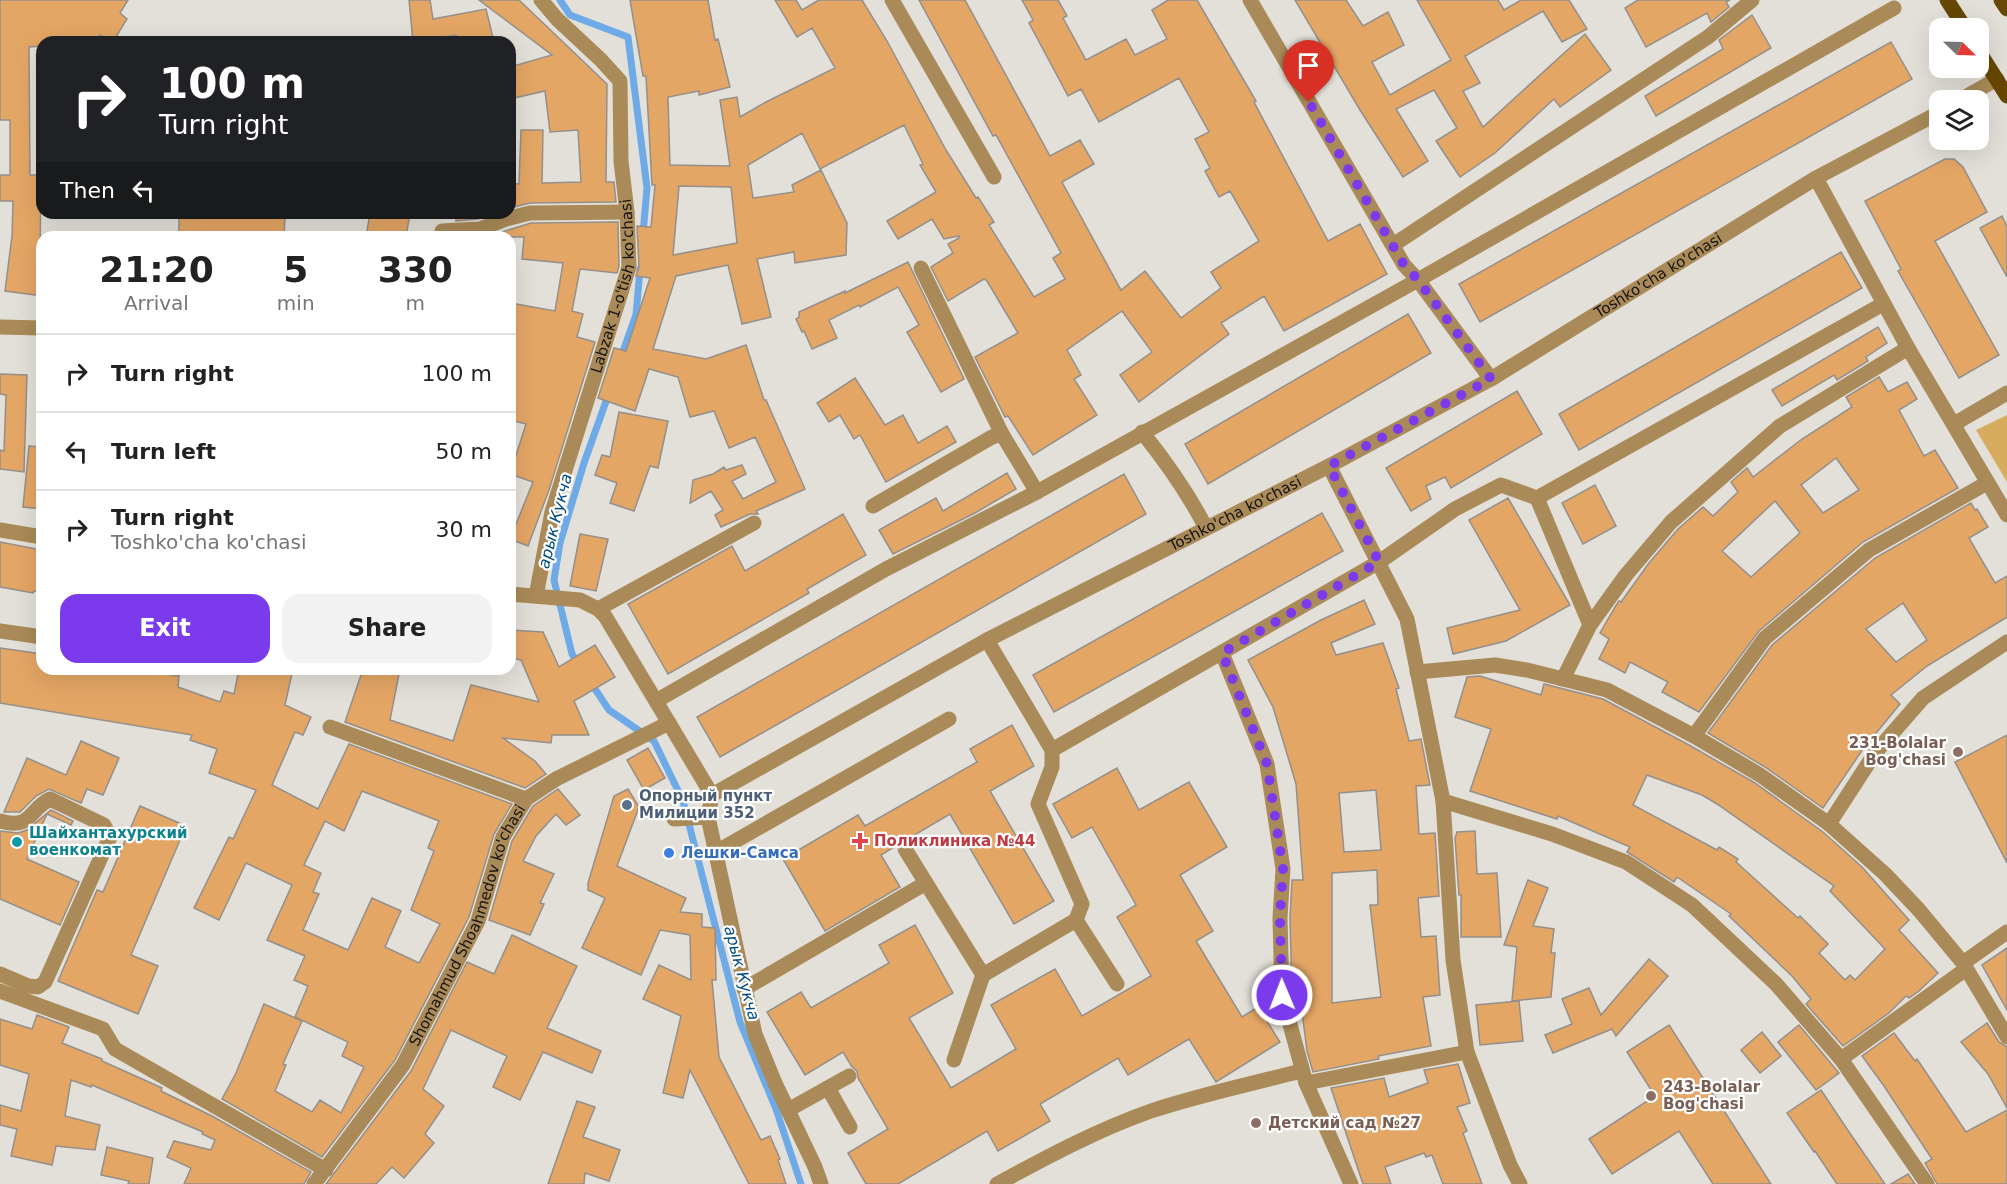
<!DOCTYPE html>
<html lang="en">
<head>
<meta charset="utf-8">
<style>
  :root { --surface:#fff; --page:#f2f2f2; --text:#222; --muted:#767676; --line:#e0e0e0; --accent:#7c3aed }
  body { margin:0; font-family:"DejaVu Sans",sans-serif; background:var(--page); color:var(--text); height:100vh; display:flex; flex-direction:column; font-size:22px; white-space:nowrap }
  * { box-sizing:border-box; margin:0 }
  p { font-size:20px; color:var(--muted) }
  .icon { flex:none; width:33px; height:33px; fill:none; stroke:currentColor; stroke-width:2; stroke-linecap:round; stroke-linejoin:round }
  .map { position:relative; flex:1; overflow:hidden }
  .panel { position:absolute; left:36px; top:231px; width:480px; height:444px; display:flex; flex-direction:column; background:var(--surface); border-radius:18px; box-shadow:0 6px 24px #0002 }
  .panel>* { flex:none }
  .banner { position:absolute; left:36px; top:36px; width:480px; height:183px; border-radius:18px; box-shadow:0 6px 24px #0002; background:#202124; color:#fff; overflow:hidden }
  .needle { width:39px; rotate:113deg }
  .fabs { position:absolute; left:1929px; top:18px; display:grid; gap:12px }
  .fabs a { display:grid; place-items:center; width:60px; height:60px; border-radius:12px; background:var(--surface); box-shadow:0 6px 24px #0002; font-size:30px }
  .pin { position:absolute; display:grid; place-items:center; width:51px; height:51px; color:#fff; margin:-62px -26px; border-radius:50% 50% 50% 0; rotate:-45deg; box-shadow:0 0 6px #0007 }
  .pin .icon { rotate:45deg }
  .me { position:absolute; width:66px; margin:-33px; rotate:359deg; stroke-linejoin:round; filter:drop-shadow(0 0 4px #0008) }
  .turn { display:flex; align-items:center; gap:21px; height:126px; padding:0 24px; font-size:27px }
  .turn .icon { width:78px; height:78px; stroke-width:2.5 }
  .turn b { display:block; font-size:42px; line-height:51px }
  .then { display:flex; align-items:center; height:57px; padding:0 24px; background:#0003; gap:12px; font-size:22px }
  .eta { display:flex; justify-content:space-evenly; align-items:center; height:102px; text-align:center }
  .eta b { font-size:36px; font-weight:800; line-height:42px }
  .button { display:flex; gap:12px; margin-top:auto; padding:12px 24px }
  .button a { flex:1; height:69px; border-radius:18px; background:var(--accent); color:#fff; font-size:24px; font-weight:800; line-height:69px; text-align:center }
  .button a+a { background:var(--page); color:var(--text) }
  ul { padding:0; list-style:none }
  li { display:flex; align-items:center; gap:18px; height:78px; padding:0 24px; border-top:2px solid var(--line) }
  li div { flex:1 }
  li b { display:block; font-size:22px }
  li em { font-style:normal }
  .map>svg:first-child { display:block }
  .green { fill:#d7ac5f }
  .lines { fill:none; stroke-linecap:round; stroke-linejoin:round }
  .stream { stroke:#6daae7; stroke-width:7 }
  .building { fill:#e4a665; stroke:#948f8a; stroke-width:1.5; fill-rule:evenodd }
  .minor { stroke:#a98a58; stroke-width:15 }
  .major { stroke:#674702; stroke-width:15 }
  .route { stroke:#7c3aed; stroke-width:10; stroke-dasharray:0 18 }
  .education-dot { fill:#8d6e63; stroke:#fff; stroke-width:2 }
  .service-dot { fill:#5c6f8a; stroke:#fff; stroke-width:2 }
  .health-dot { fill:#e0444e; stroke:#fff; stroke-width:2 }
  .culture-dot { fill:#0f9aa8; stroke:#fff; stroke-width:2 }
  .shop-dot { fill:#3f7fe0; stroke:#fff; stroke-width:2 }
  .labels { text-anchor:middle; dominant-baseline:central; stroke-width:4.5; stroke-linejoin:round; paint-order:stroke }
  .street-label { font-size:15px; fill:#141311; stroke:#fff }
  .education-label { font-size:15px; font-weight:bold; fill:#785e54; stroke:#fff; text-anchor:start }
  .service-label { font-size:15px; font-weight:bold; fill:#4e5e75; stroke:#fff; text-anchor:start }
  .culture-label { font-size:15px; font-weight:bold; fill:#0d838f; stroke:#fff; text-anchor:start }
  .health-label { font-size:15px; font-weight:bold; fill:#be3a42; stroke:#fff; text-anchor:start }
  .shop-label { font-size:15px; font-weight:bold; fill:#366cbe; stroke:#fff; text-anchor:start }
  .water-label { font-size:16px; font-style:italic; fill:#014a81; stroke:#fff }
</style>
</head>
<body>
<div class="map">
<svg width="2007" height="1184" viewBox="0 0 2007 1184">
  <rect width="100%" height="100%" fill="#e3e0d9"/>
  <path class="green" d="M2007,415V482L1976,430Z"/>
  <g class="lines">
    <g class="stream">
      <path d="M560,0L570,15L628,37L647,188L643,234"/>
      <path d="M621,357L636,315L640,269"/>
      <path d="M578,663L572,654L554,580L560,543L584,463L609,393"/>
      <path d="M591,683L609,710L654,741L683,801L740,1022L776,1109L801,1184"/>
    </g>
  </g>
  <g class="building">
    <path d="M0,0H128L120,13L127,19L113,42L100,35L95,42H89L83,37L42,42V46L29,47L30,175H41L40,257L42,258V296L5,291L12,236L13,201H0V175H10V120H0Z"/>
    <path d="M409,0H430L433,19L486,9L494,42H457L456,35L413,42Z"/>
    <path d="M479,0H519L607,84L606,182H614L616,202L530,203L510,208V183L519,184L521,130H543L542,183L581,182L578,130L550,132L545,91L510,99V67L552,55Z"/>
    <path d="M630,0H708L715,40L718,39L730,87L699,95V91L668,97L670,165L730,166L720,100L737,97L740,117L766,102L835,68L812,28L797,37L775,0H796L802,10L819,0H862L887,41L946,150L976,198L978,197L994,222L989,225L1034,297L1065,279L1053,258L1061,253L996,135L993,136L919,0H965L1050,156L1080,140L1094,164L1062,182L1121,290L1145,271L1181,318L1221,288L1211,272L1259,241L1230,191L1219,197L1205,171L1210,168L1195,139L1209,132L1179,78L1099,122L1081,89L1068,96L1029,23L1033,20L1022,0H1058L1067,16L1063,18L1086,60L1126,39L1135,55L1167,39L1152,10L1168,0H1197L1256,101L1254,102L1328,241L1360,224L1387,274L1284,331L1264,296L1221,323L1229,334L1139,402L1120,375L1152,352L1122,311L1067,350L1081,375L1074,379L1097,415L1033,455L1008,416L1005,417L975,357L1018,333L987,281L984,279L948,301L931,267L953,253L948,244L959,238V236L944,239L932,219L898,239L887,221L936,192L920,165L923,164L904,125L820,169L802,133L748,165L753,198L794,192L792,185L821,170L847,223L846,255L795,263L794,252L757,259L771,317L742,324L728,265L676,276L653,349L706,359L746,345L764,400H766L805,489L756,511L758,514H750L721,527L715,515L723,510L711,491L690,503L693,480L713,474L724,467L726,470L742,465L746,474L732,481L743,499L776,482L755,437L729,448L714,411L690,417L678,377L649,369L635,411L598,398L614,348L626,351L650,278L636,276L639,267L637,226L651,227L655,185H652L646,76H643ZM679,186L731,187L737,243L673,255Z"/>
    <path d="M1295,0H1346L1363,26L1388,12L1404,45L1372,62L1390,95L1451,60L1417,0H1498L1504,10L1521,0H1569L1587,29L1562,42L1543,11L1465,56L1480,83L1463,91L1483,127L1585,34L1611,70L1560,107L1554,99L1495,153L1460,177L1436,141L1457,128L1434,90L1396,109L1428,161L1403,177L1360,110Z"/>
    <path d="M1638,0H1730L1726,2L1729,7L1711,22L1707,13L1646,47L1625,8Z"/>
    <path d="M1752,15L1771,48L1656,116L1645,96L1723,49L1719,40Z"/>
    <path d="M1891,42L1912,79L1480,322L1459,284Z"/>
    <path d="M1945,159H1954L1963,167L1987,212L1935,241L1999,355L1959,378L1898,271L1901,269L1865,201Z"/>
    <path d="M370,213H410L406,237H366Z"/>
    <path d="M456,213H494L478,219L456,221Z"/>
    <path d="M213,214L285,217L284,237H179V216Z"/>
    <path d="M2002,216L2007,226V277L1980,228Z"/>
    <path d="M618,222L619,266L617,273L580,269L572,311L583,314L577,337L595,342L549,490L528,546L510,539L533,482L510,474L526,424L510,420V303L555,311L563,263L522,259L524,237H486L531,223Z"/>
    <path d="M1841,252L1862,288L1579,450L1559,414Z"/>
    <path d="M908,262L964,379L941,392L907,332L919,325L898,287L860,307L859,305L829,320L837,338L812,349L804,331L802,332L796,319L799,317V312L845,291V293Z"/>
    <path d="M1408,314L1431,353L1208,484L1185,444Z"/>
    <path d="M1878,327L1887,343L1866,357L1868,361L1837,380L1834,375L1782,406L1772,390Z"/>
    <path d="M0,374L27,375L24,472L0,469V450L4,451L6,395L0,394Z"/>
    <path d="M1879,377L1888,392L1907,382L1917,399L1899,410L1924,456L1935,450L1958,488L1863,542L1759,631L1699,712L1662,692L1668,682L1630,662L1625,673L1599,659L1609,639L1600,633L1615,607L1619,601L1621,602L1649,563L1678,529L1703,507L1713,516L1738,492L1731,482L1747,468L1753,477L1802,439L1852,407L1846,397ZM1836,458L1859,490L1823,513L1801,485ZM1775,501L1800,533L1751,577L1722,551Z"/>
    <path d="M855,378L885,425L903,415L918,443L947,426L956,442L886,482L860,435L854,439L840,415L829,422L817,403Z"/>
    <path d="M1517,391L1542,434L1451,488L1445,477L1426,486L1431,499L1411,511L1386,468Z"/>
    <path d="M619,412L668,421L658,468L650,466L634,511L610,503L617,483L595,475L602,455L610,457Z"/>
    <path d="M29,446L42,447V509L23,507Z"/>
    <path d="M1007,473L1016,489L975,513L893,554L879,530L936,498L943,511Z"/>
    <path d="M1124,474L1146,514L720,757L697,717Z"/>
    <path d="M1595,485L1616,526L1583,544L1562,503Z"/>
    <path d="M1508,498L1570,605L1506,641L1453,654L1447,628L1520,610L1469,520Z"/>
    <path d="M1971,503L1975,510L1977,509L1988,527L1969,538L1995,583L2007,576V617L1927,666L1891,695L1900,704L1863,749L1823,808L1765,767L1708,733L1772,645L1875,558ZM1903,603L1927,640L1896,662L1866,629Z"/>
    <path d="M1322,513L1343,551L1054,712L1033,675Z"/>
    <path d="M843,514L866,555L807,589L809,593L668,674L628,604L732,546L745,571Z"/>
    <path d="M580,534L608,539L596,591L570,586Z"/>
    <path d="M0,542L42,550V593L34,591L33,593L0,587Z"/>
    <path d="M1364,600L1375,624L1331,643L1336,655L1383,643L1399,688L1396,689L1409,741L1421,739L1430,785L1416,786L1419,834L1435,833L1439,896L1418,898L1421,937L1436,936L1440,995L1423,997L1431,1046L1378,1056L1379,1059L1313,1072L1307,1051L1300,996H1292V994L1290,918L1292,880H1303L1296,784L1273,707L1248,660L1321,620ZM1376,790L1381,850L1344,852L1339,793ZM1377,870L1378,905H1370L1381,997L1332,1003V873Z"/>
    <path d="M510,630L543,632L559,667L595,645L615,677L574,701L589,735H552L551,743L503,738L535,761L546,774L525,788L345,722L363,669H400L390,720L453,741L471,685L539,702L521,660L510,658Z"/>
    <path d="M0,648L42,654V669H136L179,676L178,687L220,702L224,691L234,694L239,669H293L285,705L311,717L303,735L295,732L272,785L318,809L349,744L512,804L494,834L469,917L395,1060L322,1157L222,1099L236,1073L264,1004L302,1021L283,1064L286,1065L275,1091L312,1112L320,1100L341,1113L364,1067L342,1056L348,1042L295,1017L308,986L294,980L305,956L267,940L292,885L246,863L219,920L194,908L229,837L233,839L256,790L209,773L217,749L190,740L192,735L0,703ZM362,791L439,821L428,848L434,851L411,910L440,924L419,963L385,947L401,911L372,898L348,950L303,930L319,894L313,892L321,873L304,865L325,821L344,831Z"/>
    <path d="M1480,676L1541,695L1544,684L1603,699L1689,745L1755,783L1823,832L1862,867L1909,920L1899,930L1938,973L1919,991L1909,998L1906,996L1889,1013L1843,1046L1806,1004L1811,999L1792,976L1729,916L1731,914L1677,877L1674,882L1627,852L1630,847L1558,816L1557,819L1470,791L1491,729L1455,717L1467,677ZM1647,775L1702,795L1717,804L1834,886L1830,891L1885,949L1855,980L1850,975L1845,980L1819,953L1828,944L1800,916L1798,918L1736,862L1738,859L1719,847L1717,850L1633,805Z"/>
    <path d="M1012,725L1034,766L990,791L1054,901L1014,924L950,814L906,840H900L896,846L881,855L900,887L825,931L783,859L858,815L865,826L977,762L970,749Z"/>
    <path d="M2007,735V863L1955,762Z"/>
    <path d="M81,741L119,758L103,795L87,789L81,803L49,789L36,796L20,812H4L27,758L66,775Z"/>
    <path d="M648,748L665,778L644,790L627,760Z"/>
    <path d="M1117,768L1139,810L1189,782L1227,847L1180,875L1213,931L1196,941L1242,1017L1258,1007L1280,1042L1216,1082L1189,1039L1128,1075L1118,1058L1040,1104L1050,1121L998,1151L987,1131L898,1184H866L848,1153L888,1129L858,1078L857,1071L852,1067L843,1052L805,1075L767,1012L801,992L811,1008L889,963L879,945L915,925L953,993L909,1018L951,1088L1016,1049L991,1005L1055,969L1082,1016L1151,976L1117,917L1136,905L1092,827L1072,838L1053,804Z"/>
    <path d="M558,789L580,815L566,825L556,814L536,836L523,861L554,874L540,903L544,904L530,935L489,920L512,841L533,806Z"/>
    <path d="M628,789L639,807L617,866L686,898L680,912L702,914V927L715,928L716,980H712L719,1057L761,1140L770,1136L780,1159L778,1160L786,1184H749L690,1070L683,1098L663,1093L681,1016L643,999L659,965L691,980L690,935L660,930L641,975L582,948L605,898L588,890V883L614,796Z"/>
    <path d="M140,806L186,826L131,955L158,966L138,1014L58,981L97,890L103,892Z"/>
    <path d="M51,810L73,821L71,825L47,814L27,859L79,882L60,925L0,899V831L18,833L27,830Z"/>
    <path d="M1475,831L1477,874L1497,873L1501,937H1461V895H1459L1455,838L1457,832Z"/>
    <path d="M1528,880L1548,888L1533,926L1554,929L1551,953H1555L1551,997L1512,1001L1517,947L1504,945Z"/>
    <path d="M512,935L577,966L547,1028L601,1051L592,1073L543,1052L520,1100L493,1087L507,1056L451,1030L423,1089L444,1106L425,1134L434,1143L404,1178L392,1167L376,1184H326L411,1071L467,962L494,974Z"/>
    <path d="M2007,948V1010L1982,965Z"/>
    <path d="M1649,959L1668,976L1616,1036L1612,1029L1553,1053L1545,1035L1572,1024L1562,999L1589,988L1601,1015Z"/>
    <path d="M1519,1001L1523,1041L1480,1045L1476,1005Z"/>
    <path d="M37,1015L69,1027L62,1043L102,1059V1061L162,1088L161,1091L212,1116L311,1172L304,1184H184L191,1168L167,1157L174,1141L211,1150L215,1140L202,1134L203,1132L92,1085L91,1087L71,1080L65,1116L100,1125L95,1150L56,1146L52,1165L11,1156L17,1129L0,1125V1105L21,1111L29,1074L0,1065V1019L32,1029Z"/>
    <path d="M1987,1023L1999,1042L2007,1047V1108L1988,1074L1961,1042Z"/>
    <path d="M1669,1025L1771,1184H1713L1679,1131L1612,1174L1589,1139L1655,1096L1627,1052Z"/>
    <path d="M1799,1025L1839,1073L1816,1090L1778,1042Z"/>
    <path d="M1762,1032L1781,1056L1760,1073L1741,1050Z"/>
    <path d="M1894,1033L1915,1061L1917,1059L1966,1132L2007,1110V1184H1937L1925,1163L1932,1159L1884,1086L1862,1056Z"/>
    <path d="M1458,1064L1470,1103L1457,1107L1467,1131L1463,1133L1482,1184H1443L1432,1155L1426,1157L1424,1153L1385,1167L1391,1184H1363L1331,1088L1384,1078L1389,1097L1428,1083L1424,1070Z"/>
    <path d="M1821,1090L1847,1129L1885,1184H1837L1815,1151L1814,1152L1787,1113Z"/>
    <path d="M577,1101L595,1107L583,1137L620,1150L609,1181L585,1173L584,1184H548Z"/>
    <path d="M107,1147L153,1158L149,1184H128L129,1181L101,1175Z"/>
    <path d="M1908,1174L1915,1184H1891Z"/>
  </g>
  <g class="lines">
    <g class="minor">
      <path d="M892,0L994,177"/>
      <path d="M1250,0L1404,265L1418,280L1491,379"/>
      <path d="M1960,100L1997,79"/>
      <path d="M1816,178L1908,348L2007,515"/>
      <path d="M442,231L480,229L506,219L530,213L627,212"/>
      <path d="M1393,245L1708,37L1752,0"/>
      <path d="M921,268L1002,434"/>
      <path d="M0,327L42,328"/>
      <path d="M1954,424L2007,393"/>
      <path d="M1142,432C1167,463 1188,493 1206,528"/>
      <path d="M1329,466L1407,619L1443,801L1453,960L1467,1052L1510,1165L1520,1184"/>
      <path d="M873,506L992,437L1002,434L1037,492"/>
      <path d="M0,530L42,537"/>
      <path d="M510,594L580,600L598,609L605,616L712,795"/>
      <path id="s1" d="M536,596L552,512L629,267L627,212L621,161L620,81L601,60L557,19L541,0"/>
      <path d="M598,609L754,523"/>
      <path d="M1590,625L1537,498L1883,304"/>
      <path d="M0,631L42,637"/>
      <path d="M987,640L1052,750L1379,562L1455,509L1501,485L1537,498"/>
      <path d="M1222,653L1267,764L1283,869L1280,918L1282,995L1306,1083L1351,1184"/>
      <path d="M1417,672L1495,665L1527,670L1607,690L1694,736L1760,775L1829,824L1885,874L1919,910L1963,963L2007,1037"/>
      <path d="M1563,679L1590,625L1626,575L1671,522L1780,426L1908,348"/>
      <path d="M656,701L886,569L1037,492L1418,280L1894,8"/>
      <path d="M330,727L526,799"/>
      <path d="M1694,736L1765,638L1869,550L1987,483"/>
      <path id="s2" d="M712,795L987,640L1329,466L1491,379L1816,178L1940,112"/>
      <path d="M712,795L708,817L755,1034L775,1083L815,1167L821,1184"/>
      <path d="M1443,801L1552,834L1626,862L1692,905L1776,984L1841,1059L1927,1184"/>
      <path d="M674,819L708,817"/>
      <path d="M0,821C32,830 28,810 50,799L104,825L110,837L45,982L38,987L28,986L0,974"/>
      <path d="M1829,824L1875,753L1923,698L2007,642"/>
      <path d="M905,849L926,883"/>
      <path d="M716,852L949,719"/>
      <path d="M1076,920L1117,984"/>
      <path d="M1963,963L2007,932"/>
      <path d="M744,989L926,883L983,975L1076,920L1082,904L1038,804L1052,767V750"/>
      <path d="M0,991L103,1029L115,1049L326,1170"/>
      <path d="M1841,1059L1966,969"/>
      <path d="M954,1060L983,975"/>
      <path d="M1306,1083L1467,1052"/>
      <path d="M828,1088L850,1127"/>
      <path d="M788,1110L849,1076"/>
      <path id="s3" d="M314,1184L403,1065L478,921L503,837L526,799L556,779L669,723"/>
      <path d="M997,1184C1047,1157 1097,1130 1151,1111C1199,1095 1251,1084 1301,1071"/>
    </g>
    <g class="major">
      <path d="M1947,0L1965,28"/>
      <path d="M2001,0L2007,9"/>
      <path d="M1978,50L2007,96"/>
    </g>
  </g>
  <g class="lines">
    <path class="route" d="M1282,995L1280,918L1283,869L1267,764L1222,653L1379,562L1329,466L1491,379L1418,280L1404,265L1309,102"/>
  </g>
  <g class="education-dot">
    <circle cx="1958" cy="752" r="6"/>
    <circle cx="1651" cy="1096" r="6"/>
    <circle cx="1256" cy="1123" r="6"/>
  </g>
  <circle class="service-dot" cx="627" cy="805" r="6"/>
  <path class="health-dot" d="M857 832h6v6h6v6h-6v6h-6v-6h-6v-6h6z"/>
  <circle class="culture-dot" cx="17" cy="842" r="6"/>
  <circle class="shop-dot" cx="669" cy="853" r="6"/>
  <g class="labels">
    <g class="street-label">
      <text stroke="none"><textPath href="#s2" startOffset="1080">Toshko'cha ko'chasi</textPath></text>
      <text stroke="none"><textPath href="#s1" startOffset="321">Labzak 1-o'tish ko'chasi</textPath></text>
      <text stroke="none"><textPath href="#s2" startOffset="594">Toshko'cha ko'chasi</textPath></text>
      <text stroke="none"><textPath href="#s3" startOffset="303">Shomahmud Shoahmedov ko'chasi</textPath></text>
    </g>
    <g class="education-label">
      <text x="1946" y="743" text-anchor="end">231-Bolalar<tspan x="1946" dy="17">Bog'chasi</tspan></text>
      <text x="1663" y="1087">243-Bolalar<tspan x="1663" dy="17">Bog'chasi</tspan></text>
      <text x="1268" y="1123">Детский сад №27</text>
    </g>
    <g class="service-label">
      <text x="639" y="796">Опорный пункт<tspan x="639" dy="17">Милиции 352</tspan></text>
    </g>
    <g class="culture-label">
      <text x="29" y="833">Шайхантахурский<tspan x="29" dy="17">военкомат</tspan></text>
    </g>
    <g class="health-label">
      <text x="874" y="841">Поликлиника №44</text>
    </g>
    <g class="shop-label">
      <text x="681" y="853">Лешки-Самса</text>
    </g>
    <g class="water-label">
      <text transform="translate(555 521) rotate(-76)">арык Кукча</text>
      <text transform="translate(742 973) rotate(75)">арык Кукча</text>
    </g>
  </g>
</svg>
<div class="fabs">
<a><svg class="needle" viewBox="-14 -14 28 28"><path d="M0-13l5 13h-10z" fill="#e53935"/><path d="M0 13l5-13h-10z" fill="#767676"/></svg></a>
<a><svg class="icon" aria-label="layers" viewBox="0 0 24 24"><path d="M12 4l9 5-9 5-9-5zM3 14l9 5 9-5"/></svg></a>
</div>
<div class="pin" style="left:1309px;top:102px;background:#d93025"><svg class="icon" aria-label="arrive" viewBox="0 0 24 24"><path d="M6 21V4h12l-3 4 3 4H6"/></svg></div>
<svg class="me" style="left:1282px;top:995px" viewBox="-20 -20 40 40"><circle r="17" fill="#7c3aed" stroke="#fff" stroke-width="3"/><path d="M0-11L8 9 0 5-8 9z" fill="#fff"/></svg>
<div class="banner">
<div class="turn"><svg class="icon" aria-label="right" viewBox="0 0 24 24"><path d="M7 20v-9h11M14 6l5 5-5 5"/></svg><div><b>100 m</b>Turn right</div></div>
<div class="then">Then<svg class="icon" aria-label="left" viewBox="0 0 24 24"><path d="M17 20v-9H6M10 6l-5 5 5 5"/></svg></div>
</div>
<section class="panel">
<div class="eta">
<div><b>21:20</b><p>Arrival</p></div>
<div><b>5</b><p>min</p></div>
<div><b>330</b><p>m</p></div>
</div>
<ul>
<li><svg class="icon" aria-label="right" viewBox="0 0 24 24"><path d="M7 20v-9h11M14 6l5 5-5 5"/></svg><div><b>Turn right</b></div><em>100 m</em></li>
<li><svg class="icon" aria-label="left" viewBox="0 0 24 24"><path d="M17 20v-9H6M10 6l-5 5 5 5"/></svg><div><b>Turn left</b></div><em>50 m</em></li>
<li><svg class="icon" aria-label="right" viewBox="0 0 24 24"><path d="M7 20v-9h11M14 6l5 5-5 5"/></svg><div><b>Turn right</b><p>Toshko'cha ko'chasi</p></div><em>30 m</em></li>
</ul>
<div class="button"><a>Exit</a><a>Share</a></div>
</section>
</div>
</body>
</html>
